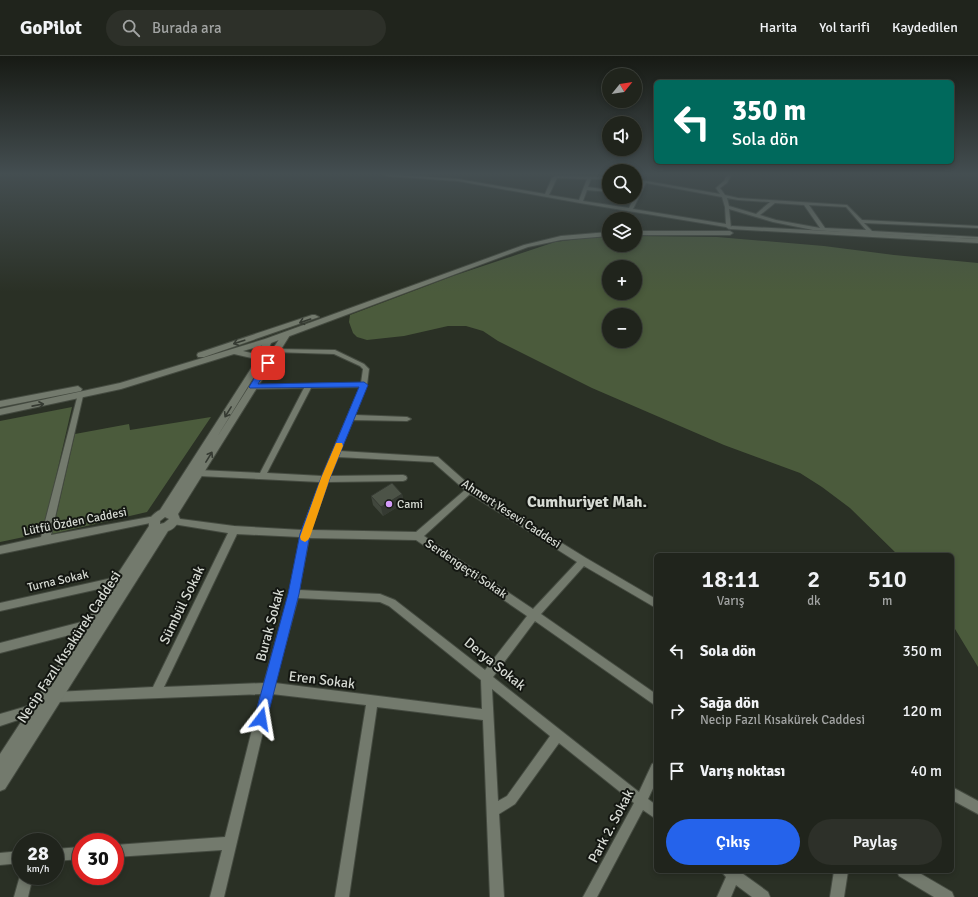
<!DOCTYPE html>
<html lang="tr">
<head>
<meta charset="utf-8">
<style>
  :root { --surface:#20241c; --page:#2d3029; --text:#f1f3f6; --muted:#a2a4a3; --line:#3d413b; --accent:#2563eb }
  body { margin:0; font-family:Signika,sans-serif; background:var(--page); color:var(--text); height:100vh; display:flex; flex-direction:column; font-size:15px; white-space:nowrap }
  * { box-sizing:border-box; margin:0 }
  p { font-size:13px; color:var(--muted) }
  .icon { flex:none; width:22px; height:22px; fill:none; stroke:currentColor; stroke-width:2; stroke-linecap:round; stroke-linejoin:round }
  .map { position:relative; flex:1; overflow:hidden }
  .side { position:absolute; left:654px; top:497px; width:300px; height:320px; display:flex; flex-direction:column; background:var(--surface); border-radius:6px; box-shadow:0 2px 6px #0003,0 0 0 1px var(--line) }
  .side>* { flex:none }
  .hud { position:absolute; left:654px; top:24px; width:300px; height:84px; border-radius:6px; box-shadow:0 2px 6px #0003,0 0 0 1px var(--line); background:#00695c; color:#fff; overflow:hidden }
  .needle { width:26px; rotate:60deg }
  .fabs { position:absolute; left:602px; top:12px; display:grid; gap:8px }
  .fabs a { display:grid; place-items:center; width:40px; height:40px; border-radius:50%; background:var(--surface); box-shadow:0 2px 6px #0003,0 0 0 1px var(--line); font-size:20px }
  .speed { position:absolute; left:12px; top:777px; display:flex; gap:8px; font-size:20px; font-weight:700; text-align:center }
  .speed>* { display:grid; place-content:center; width:52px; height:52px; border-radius:50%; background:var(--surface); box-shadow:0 2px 6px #0003,0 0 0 1px var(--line); line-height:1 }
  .speed small { font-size:10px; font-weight:400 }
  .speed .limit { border:6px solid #d22; background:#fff; color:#111 }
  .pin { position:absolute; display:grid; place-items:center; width:34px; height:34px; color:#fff; margin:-17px; border-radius:8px; box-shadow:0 2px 6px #0006 }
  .me { position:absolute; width:44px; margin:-22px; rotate:14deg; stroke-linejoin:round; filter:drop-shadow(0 0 3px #0008) }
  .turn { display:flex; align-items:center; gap:14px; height:84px; padding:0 12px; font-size:18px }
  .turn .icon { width:52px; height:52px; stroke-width:2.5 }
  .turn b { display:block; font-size:28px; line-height:34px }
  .eta { display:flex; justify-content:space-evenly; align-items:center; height:68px; text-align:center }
  .eta b { font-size:24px; font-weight:600; line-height:28px }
  .action { display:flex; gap:8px; margin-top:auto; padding:8px 12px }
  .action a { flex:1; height:46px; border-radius:24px; background:var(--accent); color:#fff; font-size:16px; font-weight:600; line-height:46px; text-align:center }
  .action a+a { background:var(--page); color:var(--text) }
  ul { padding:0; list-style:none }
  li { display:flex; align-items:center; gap:12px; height:60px; padding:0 12px }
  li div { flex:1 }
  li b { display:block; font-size:15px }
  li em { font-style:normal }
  header { display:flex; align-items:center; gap:24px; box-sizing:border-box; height:56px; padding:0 20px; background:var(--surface); border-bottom:1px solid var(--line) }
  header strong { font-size:19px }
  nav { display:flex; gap:22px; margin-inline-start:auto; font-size:14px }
  .search { width:280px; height:36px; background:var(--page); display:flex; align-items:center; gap:10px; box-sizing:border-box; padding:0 14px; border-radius:22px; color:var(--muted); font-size:15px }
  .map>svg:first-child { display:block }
  .green { fill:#4b5b3c; fill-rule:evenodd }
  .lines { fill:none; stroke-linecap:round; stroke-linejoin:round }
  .minor-casing { stroke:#454b41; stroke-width:2 }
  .tertiary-casing { stroke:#454b41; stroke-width:2 }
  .secondary-casing { stroke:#454b41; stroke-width:2 }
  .minor { fill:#737a6d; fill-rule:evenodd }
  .tertiary { fill:#737a6d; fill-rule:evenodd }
  .secondary { fill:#737a6d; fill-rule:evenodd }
  .wall { fill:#41473d }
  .shaded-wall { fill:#353a32 }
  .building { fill:#4c5347; stroke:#353a32 }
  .oneway { stroke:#353a32 }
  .route { fill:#2563eb; stroke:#184099 }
  .slow { fill:#f59e0b }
  .poi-dot { fill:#d59cfb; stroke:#141712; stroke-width:1.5 }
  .labels { text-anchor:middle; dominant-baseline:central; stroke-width:4; stroke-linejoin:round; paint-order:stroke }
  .poi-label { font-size:12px; fill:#d7dbd4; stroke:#141712; text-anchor:start }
  .street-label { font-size:12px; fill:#d7dbd4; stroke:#141712 }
  .near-street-label { font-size:14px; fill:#d7dbd4; stroke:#141712 }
  .district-label { font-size:16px; font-weight:bold; fill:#d7dbd4; stroke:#141712 }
</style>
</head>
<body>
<header>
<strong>GoPilot</strong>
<div class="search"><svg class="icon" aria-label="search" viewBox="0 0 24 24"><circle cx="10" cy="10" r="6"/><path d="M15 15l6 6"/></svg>Burada ara</div>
<nav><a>Harita</a><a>Yol tarifi</a><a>Kaydedilen</a></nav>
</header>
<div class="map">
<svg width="978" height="841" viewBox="0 0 978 841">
  <rect width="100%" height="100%" fill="#2a3025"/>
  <g class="green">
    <path d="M609,179V189H635V180L717,181L824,190L894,199L978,207V611L952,568V499H898L850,452L822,431L800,417L724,389L592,332L498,285L483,275L466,270H448L404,280L367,284L357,281L353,277L349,266L350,259L453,220L555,186ZM609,211H635V237H609ZM609,259H635V285H609Z"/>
    <path d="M72,351L43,477L0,486V365Z"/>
    <path d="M211,361L147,456L52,478L75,378L129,368L130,374Z"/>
  </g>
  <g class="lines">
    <g class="minor-casing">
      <g id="minor">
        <path d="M385,119H399L458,123L545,138L552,122L555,120L609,121V123H591L588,131L609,134V136L587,134L583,145L629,152L642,126L635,125V123L720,138L716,132L724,125L727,119H731L727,127L720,132L725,139L738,142L847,149L862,164L978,170V172L864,167L872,175L978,181V183L874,178L872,179L869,178L813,174L773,166L729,153L731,172L729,173L726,171L580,147L458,125L387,120ZM557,122L587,123L579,144L549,139ZM646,127L722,141L725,151L726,168L633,153ZM727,142L738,144L770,146L756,158L729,150ZM775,147L804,149L820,172L776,164L760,159ZM809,149L846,151L866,174L825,172Z"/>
        <path d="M275,293L335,294L364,308L369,313L367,329L355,359L407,361L411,363L407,365L353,364L340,395L438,401L473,432L586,502L656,543V552L584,510L541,558L656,638V650L535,565L493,621L639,736L652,708L656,706V726L648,743L656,749V763L643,754L597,841H583L634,747L559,687L515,748L499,758L504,841H490L483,664L377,651L349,841H335L366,649L272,638L224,841H210L222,794L115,801V789L225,781L261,638L56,646L52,645L51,641L52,637L56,636L153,631L228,477L173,468L170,467L169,465L170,463L173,462L234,470L302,474L320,426L199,420L195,417L199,414L260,417L304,332L253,333H251L250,331L251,329L361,327L363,313L360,310L334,298L273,296L272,295ZM360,331L322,420L267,417L311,332ZM338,401L433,406L465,434L416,476L311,474L328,426L403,425L406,424L407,422L406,420L403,419L330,420ZM470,438L577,506L533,553L424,480ZM237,478L300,481L289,538L264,627L164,631ZM309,482L416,484L527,560L485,614L395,544L380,538L299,534ZM298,542L380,546L389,550L481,624L482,653L275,627ZM492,633L550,680L507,740L498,745Z"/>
        <path d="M78,338H80L83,340L51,479L155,460L158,461L159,463L158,465L155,466L0,498V490L41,481Z"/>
        <path d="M121,520L124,521L126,524L124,527L121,528L0,555V547Z"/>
        <path d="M93,563L96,565L98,568L96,571L93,573L0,597V587Z"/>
        <path d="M38,647L42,648L43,652L42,656L0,670V658Z"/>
        <path d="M952,731L978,745V758L952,744Z"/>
        <path d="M81,791V803L55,805V793Z"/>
        <path d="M21,795V807L0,809V797Z"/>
        <path d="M721,815H739L768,836L770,841H752L736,829L731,841H717L726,821Z"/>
        <path d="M834,815H848L844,841H830Z"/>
        <path d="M897,815H916L952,836L954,841H934L899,820Z"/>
        <path d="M21,816V820H33L28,841H14Z"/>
      </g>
    </g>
    <g class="tertiary-casing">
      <path id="tertiary" d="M283,277H286L290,279L178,458L180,463C177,469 174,473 168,475L5,733L0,735V698L149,470C148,462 154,457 160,454L252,311L264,285L268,283L272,285L260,311L217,381ZM165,461L169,463L164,467L160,468V465Z"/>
    </g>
    <g class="secondary-casing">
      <g id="secondary">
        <path d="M732,170L978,183V187L730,173V171Z"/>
        <path d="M635,175H730L733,177L730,179H635Z"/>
        <path d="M609,176V180L561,184L528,191L271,287L243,295L263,300V304H260L234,298L121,333L0,359V353L120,327L265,283L524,189L561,180Z"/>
        <path d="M312,259H315L319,261L204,301H198L197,299L198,297Z"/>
        <path d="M78,330L82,333L81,335L0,351V345Z"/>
      </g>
    </g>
    <use href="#minor" class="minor"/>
    <use href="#tertiary" class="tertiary"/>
    <use href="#secondary" class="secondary"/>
  </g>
  <path class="wall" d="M402,438L404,447L383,460L373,449L371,440Z"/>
  <path class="shaded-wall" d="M402,438L404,447L383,460L381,451Z"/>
  <path class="building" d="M392,427L402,438L381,451L371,440Z"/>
  <defs><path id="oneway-shaft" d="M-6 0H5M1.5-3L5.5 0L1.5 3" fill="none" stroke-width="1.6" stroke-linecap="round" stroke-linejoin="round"/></defs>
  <g class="oneway">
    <use href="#oneway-shaft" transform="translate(305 265) rotate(161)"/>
    <use href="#oneway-shaft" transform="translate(239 286) rotate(162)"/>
    <use href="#oneway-shaft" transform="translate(38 349) rotate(-11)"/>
    <use href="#oneway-shaft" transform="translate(228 356) rotate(122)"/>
    <use href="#oneway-shaft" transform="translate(209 401) rotate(-58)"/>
  </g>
  <linearGradient id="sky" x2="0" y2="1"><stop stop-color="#171a14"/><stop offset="0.5" stop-color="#444e51"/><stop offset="1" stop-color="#444e51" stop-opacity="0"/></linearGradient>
  <rect width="978" height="236" fill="url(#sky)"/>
  <path class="route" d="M265,305H270L271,307L258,328L364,326L368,329L330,422L310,478L299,538L267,663L265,668L261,669L256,668L254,663L288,538L300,478L321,422L359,331L250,332L249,331Z"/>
  <path class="slow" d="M336,387H342L343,390L330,422L310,481L308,484L305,486L301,484L300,481L321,422Z"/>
  <circle class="poi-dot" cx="389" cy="448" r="4"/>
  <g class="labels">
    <g class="poi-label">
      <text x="397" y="448">Cami</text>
    </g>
    <g class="street-label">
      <text transform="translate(511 458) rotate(33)">Ahmert Yesevi Caddesi</text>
      <text transform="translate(75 466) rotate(-11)">Lütfü Özden Caddesi</text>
      <text transform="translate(466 513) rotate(34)">Serdengeçti Sokak</text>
      <text transform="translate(58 525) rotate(-13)">Turna Sokak</text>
    </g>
    <g class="near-street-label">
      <text transform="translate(182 549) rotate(-64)">Sümbül Sokak</text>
      <text transform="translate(270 569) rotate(-75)">Burak Sokak</text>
      <text transform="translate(69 591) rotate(-57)">Necip Fazıl Kısakürek Caddesi</text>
      <text transform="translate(495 608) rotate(39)">Derya Sokak</text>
      <text transform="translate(322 624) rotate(7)">Eren Sokak</text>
      <text transform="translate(611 770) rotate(-62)">Park 2. Sokak</text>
    </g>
    <g class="district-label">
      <text x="587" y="446">Cumhuriyet Mah.</text>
    </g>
  </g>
</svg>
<div class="fabs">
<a><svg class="needle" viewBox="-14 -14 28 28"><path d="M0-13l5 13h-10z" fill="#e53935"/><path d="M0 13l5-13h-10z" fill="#a2a4a3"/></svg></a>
<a><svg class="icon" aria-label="sound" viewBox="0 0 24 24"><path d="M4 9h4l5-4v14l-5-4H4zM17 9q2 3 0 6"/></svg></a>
<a><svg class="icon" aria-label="search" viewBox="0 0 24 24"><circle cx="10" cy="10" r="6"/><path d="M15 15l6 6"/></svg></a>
<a><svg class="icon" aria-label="layers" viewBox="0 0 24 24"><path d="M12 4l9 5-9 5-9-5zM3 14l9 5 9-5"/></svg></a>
<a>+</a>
<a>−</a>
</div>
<div class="speed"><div>28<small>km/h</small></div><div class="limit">30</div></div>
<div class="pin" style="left:268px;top:307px;background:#d93025"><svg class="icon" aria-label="arrive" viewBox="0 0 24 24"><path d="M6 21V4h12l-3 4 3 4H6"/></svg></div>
<svg class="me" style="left:261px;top:663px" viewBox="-20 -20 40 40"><path d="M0-17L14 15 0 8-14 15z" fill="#2563eb" stroke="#fff" stroke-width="4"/></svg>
<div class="hud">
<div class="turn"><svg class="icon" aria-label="left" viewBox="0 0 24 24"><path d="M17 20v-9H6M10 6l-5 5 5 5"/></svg><div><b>350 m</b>Sola dön</div></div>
</div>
<section class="side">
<div class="eta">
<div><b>18:11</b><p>Varış</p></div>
<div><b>2</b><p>dk</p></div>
<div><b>510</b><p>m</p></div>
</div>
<ul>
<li><svg class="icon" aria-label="left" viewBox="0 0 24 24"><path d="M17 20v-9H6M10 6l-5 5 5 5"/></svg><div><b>Sola dön</b></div><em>350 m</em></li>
<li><svg class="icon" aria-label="right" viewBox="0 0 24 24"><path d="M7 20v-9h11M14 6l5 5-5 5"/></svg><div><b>Sağa dön</b><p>Necip Fazıl Kısakürek Caddesi</p></div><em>120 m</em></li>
<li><svg class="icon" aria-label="arrive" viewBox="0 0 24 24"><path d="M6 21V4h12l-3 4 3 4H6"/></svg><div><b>Varış noktası</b></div><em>40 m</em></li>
</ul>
<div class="action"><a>Çıkış</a><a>Paylaş</a></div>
</section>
</div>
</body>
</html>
